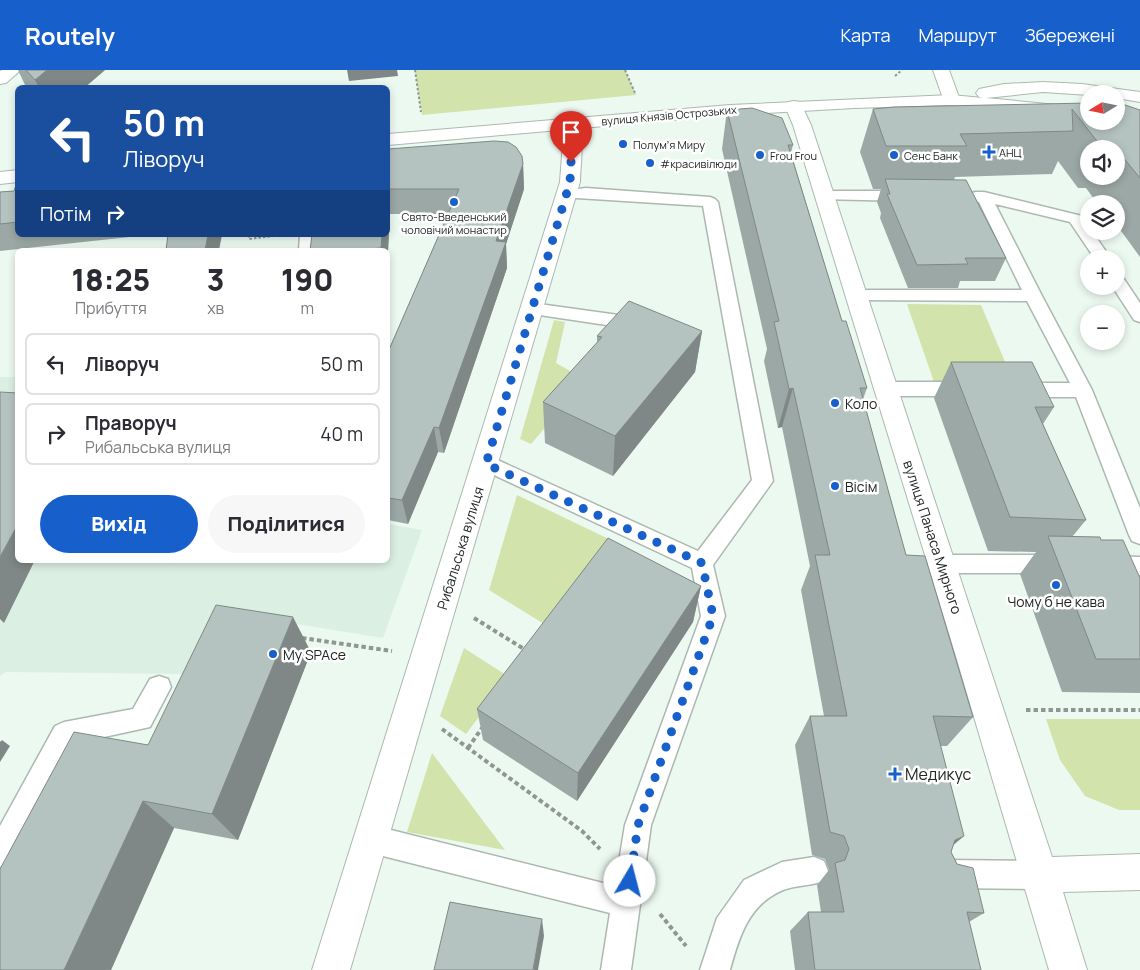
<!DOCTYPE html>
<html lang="uk">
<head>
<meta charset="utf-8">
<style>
  :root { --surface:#fff; --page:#f7f7f7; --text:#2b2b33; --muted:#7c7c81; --line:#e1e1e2; --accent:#175fca }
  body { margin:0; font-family:Manrope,sans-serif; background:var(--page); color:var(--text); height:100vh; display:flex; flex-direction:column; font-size:19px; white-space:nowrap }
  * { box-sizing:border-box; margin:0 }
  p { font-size:16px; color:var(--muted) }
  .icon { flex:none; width:28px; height:28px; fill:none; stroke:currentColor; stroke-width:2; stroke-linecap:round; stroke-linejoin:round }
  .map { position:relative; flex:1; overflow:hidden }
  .drawer { position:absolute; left:15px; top:178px; width:375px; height:315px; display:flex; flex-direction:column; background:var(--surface); border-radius:8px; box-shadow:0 2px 8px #0003 }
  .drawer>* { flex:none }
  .hud { position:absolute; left:15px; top:15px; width:375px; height:152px; border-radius:8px; box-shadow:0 2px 8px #0003; background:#1a4fa0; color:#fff; overflow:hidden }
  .needle { width:32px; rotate:260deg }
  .controls { position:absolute; left:1080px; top:15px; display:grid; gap:10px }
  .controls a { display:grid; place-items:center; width:45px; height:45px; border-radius:50%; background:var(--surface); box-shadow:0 2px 8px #0003; font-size:25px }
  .pin { position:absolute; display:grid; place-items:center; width:42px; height:42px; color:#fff; margin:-51px -21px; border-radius:50% 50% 50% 0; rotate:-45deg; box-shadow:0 0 5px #0007 }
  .pin .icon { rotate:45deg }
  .me { position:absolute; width:55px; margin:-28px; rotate:8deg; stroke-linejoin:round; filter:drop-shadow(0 0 4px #0008) }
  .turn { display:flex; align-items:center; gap:18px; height:105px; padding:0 25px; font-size:22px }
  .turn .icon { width:65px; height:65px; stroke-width:2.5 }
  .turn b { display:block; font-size:35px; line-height:42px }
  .then { display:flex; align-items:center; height:48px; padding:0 25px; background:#0003; gap:10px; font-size:19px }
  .eta { display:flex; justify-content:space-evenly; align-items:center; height:85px; text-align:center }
  .eta b { font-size:30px; font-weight:800; line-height:35px }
  .action { display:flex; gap:10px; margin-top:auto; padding:10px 25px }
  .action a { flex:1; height:58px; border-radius:30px; background:var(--accent); color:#fff; font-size:20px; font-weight:800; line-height:58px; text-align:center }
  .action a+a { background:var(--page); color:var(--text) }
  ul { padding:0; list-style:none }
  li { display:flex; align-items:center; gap:15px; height:62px; margin:0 10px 8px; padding:0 15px; border:2px solid var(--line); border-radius:8px }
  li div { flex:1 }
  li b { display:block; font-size:19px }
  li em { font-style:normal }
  header { display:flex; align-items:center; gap:30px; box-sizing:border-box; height:70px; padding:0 25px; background:var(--accent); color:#fff }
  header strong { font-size:24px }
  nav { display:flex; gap:28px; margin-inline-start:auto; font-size:18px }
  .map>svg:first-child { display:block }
  .built { fill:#dbefe3 }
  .green { fill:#d2e3ac }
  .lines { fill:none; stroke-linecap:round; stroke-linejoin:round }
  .service-casing { stroke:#acb8b1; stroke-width:3 }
  .minor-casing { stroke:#acb8b1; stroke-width:2 }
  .secondary-casing { stroke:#acb8b1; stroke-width:2 }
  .path-far1 { stroke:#8e9791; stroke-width:2; stroke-dasharray:2.5 2; stroke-linecap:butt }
  .path { stroke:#8e9791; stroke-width:4; stroke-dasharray:4.5 3; stroke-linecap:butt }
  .service { fill:#fff; fill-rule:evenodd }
  .minor { fill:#fff; fill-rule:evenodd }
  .secondary { fill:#fff; fill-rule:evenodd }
  .wall { fill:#9ca8a5; fill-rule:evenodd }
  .shaded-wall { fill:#7f8886 }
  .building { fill:#b5c3c0; stroke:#7f8886 }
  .route { stroke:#175fca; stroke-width:9; stroke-dasharray:0 16.2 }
  .poi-dot { fill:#175fca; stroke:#fff; stroke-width:2 }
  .labels { text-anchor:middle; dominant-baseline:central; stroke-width:5; stroke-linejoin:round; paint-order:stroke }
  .far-street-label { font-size:11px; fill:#212623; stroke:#fff }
  .far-poi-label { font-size:11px; fill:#212623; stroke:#fff; text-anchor:start }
  .poi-label { font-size:14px; fill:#212623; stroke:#fff; text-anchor:start }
  .street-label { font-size:14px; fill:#212623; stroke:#fff }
  .near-poi-label { font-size:16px; fill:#212623; stroke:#fff; text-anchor:start }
</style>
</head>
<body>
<header>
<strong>Routely</strong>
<nav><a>Карта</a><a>Маршрут</a><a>Збережені</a></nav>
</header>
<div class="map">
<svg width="1140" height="900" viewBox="0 0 1140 900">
  <rect width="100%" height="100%" fill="#ecf9f1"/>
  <path class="built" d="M0,307H17L18,490H388V454L422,460L383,568L216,541L185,604L6,602L0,606Z"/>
  <g class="green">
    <path d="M415,0H625L636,25L422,45Z"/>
    <path d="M907,234L981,235L1014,313L934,312Z"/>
    <path d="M554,250L565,252L556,293L586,310L531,374L520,369Z"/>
    <path d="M517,425L613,471L549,557L489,520Z"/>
    <path d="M464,578L509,607L466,664L440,646Z"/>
    <path d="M1046,649H1140V740H1119L1085,726L1060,690Z"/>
    <path d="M432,683L505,780L407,762Z"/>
  </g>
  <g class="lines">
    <g class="service-casing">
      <g id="service">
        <path d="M586,118L710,127L715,129L718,132L773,411L713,495L725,546L651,755L631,900H601L610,843L371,783L361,779L357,769L361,759L371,755L615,816L625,755L701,546L692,498L479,398L476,393L479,388L486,385L493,388L698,481L752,410L703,136L561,127L558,124L561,121Z"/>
        <path d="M824,121H907L912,123L915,126L912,129L907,131L819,129L816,126L819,123Z"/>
        <path d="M975,122H984L1082,146L1089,156V161H1092L1111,189H1095L1070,152L995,134L1042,226L1092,320L1140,438V474L1132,471L1129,465L1076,327H1018L1011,325L1009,320L1011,315L1018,313H1070L1027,231L856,230L850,229L847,225L850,221L856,220H1022L979,132L970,130L967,127L970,124Z"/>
        <path d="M300,165H316L315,180H299Z"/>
        <path d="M1116,205L1122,206L1140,233V252L1134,250L1112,216H1116Z"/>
        <path d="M532,233L640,248L646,250L649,254L646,258L640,260L526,243L523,239L526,235Z"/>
        <path d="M886,312H967L974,314L976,319L974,324L967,326H886L879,324L877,319L879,314Z"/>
        <path d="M942,485H1057L1065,488L1068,494L1065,500L1057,503H942L934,500L931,494L934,488Z"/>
        <path d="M1105,486L1140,487V505L1105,504L1097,501L1094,495L1097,489Z"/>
        <path d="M159,606L168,609L171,617L150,657L72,674L10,793L0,797V756L55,656L64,652L133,639L150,609Z"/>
        <path d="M814,787L824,791L828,801L824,811C811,816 796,815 783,820C749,834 739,867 730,900H700L717,848L744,810L782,792Z"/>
        <path d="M945,790L1040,791L1050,795L1054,805L1050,815L1040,819L945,818L935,814L931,804L935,794Z"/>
      </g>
    </g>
    <g class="minor-casing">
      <g id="minor">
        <path d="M2,0H21L6,13L0,14V1Z"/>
        <path d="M933,0H949L960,30L957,34L951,35L945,34Z"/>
        <path d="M794,31L800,32L811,55L1052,787L1140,784V820L1063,822L1087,900H1049L955,583L793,55L785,36L788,32Z"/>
        <path d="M569,49L575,50C586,66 580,94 580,112L350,900H312L560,112L563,72L560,54L563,50Z"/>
      </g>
    </g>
    <g class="secondary-casing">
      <g id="secondary">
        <path d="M1043,12L1082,14L1140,22V32L1116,28V24L1089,25L1043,22L986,28L1089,38V48L951,35L854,38L730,45L388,75V64L730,35L951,25L983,28L979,27L976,23L979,19L1004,14Z"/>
        <path d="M18,100V112L0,114V102Z"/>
      </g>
    </g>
    <g class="path-far1">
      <path d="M415,0L421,42"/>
      <path d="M625,0L635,23"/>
      <path d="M895,6L902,0"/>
      <path d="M249,165V169L281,165"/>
    </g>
    <g class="path">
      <path d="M474,548L524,579"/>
      <path d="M302,568L392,581"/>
      <path d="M1026,640H1140"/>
      <path d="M442,659L582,761L600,779"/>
      <path d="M468,678L482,658"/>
      <path d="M660,844L686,876"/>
    </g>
    <use href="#service" class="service"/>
    <use href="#minor" class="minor"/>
    <use href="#secondary" class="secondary"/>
  </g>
  <g class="wall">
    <path d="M18,0H105L84,18H28L25,15Z"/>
    <path d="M873,39L1140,40V187L1116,154V134H1101L1098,129H1094L1086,118H1078L1058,91L1052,104L955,107L954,110L1006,188L995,211H960L958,218H908L880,148L881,143L877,132L881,119H873L860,82ZM1089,79H1116V106H1089Z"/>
    <path d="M727,40L793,75L791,83L842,251L867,318L863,329L906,485L973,647L947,676H940L953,775L951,782L957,794L984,843L969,852L981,900H795L790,861L808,842H821L817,815L829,800L825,789L812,785L795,675L810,646H824L801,520L810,496L782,357L778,358L764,291L767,279L722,79Z"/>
    <path d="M388,79L523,94L524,119L506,174L507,198L444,383L438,382L408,454L388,450V282L448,144H390L388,181L310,180L388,165Z"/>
    <path d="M18,115V165H148L0,181V122L14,121Z"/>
    <path d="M702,261L695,302L613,406L545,373L543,332L597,273V266Z"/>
    <path d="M951,292L1054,337L1043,354L1086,450L1072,467L1101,470L1140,508V623L1062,622L1020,504L1036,482L988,481L934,328Z"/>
    <path d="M701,516L693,552L577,731L483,670L477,639Z"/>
    <path d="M311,582L238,770L174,758L111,900L148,675Z"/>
  </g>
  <g class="shaded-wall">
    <path d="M47,0H105L84,18H39L35,10Z"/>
    <path d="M347,0H397L398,6L349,11Z"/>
    <path d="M523,94L524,119L506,174L507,198L444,383L439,358L496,171Z"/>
    <path d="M388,133L390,144L388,181L381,180V178L382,165H388Z"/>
    <path d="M208,165H222L219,180H205Z"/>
    <path d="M702,261L695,302L613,406L615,366Z"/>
    <path d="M793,318L782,357L778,358L789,319Z"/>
    <path d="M434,357L438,382L408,454L402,430Z"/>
    <path d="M18,454V490H35L4,553L0,549V487Z"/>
    <path d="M701,516L693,552L577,731L578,703Z"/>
    <path d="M293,547L311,582L238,770L212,744Z"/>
    <path d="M2,670L10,676L0,692V672Z"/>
    <path d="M143,731L174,758L111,900H64Z"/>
    <path d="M964,766L937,789L955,770Z"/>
    <path d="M542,849L544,866L538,900H533Z"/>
  </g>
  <g class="building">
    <path d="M26,0H47L35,10Z"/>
    <path d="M1089,33V51H1116V33L1122,34L1140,40V108L1121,85H1117L1116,84V79H1112L1109,74L1100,75L1072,39L1073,61L960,64L967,76H886L873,39L894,37Z"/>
    <path d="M752,38L782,48L793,75H788L842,251H846L867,318H860L906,485L925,486L973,647L933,646L964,766L955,770L951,782L957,794L973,798L984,843L967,842L981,900H815L808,842H844L835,793L845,790L849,779L844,766L830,762L810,646H847L815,485H830L793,318L789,319L774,252L779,251L727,40Z"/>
    <path d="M494,71L508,72L516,77L522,86L523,94L496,171L506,172L439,358L434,357L402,430L388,428V282L459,119H388V79Z"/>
    <path d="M885,109L966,110L1006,188H965L968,194L917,195L887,124H890Z"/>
    <path d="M16,115H18V152L0,154V122L14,121Z"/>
    <path d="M168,165H208L205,180H166Z"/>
    <path d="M312,165H382L381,178L358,180H310Z"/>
    <path d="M629,231L702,261L615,366L543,332L602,267L597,266Z"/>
    <path d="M951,292H1032L1054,337H1035L1086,450L1010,447Z"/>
    <path d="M0,322L18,323V454L0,487Z"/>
    <path d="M1048,466L1100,467L1101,470H1123L1140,508V589H1096Z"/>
    <path d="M608,468L701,516L578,703L477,639Z"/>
    <path d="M216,535L293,547L212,744L143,731L64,900H0V799L74,662L148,675Z"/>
    <path d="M450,832L542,849L533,900H434Z"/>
  </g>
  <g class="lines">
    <path class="route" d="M571,92L570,112L486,394L702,493L713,546L638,755L630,811"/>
  </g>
  <g class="poi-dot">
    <circle cx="623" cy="74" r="5"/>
    <path d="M986.5 74.5h5v5h5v5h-5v5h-5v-5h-5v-5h5z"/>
    <circle cx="760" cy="85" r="5"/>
    <circle cx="894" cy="85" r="5"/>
    <circle cx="650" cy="93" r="5"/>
    <circle cx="454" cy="132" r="5"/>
    <circle cx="835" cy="333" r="5"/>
    <circle cx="835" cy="416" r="5"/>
    <circle cx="1056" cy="515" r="5"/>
    <circle cx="273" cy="584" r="5"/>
    <path d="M892.5 696.5h5v5h5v5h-5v5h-5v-5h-5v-5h5z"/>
  </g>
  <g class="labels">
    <g class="far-street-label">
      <text transform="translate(669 45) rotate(-5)">вулиця Князів Острозьких</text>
    </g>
    <g class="far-poi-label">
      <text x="633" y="74">Полумʼя Миру</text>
      <text x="999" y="82">АНЦ</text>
      <text x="770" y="85">Frou Frou</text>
      <text x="904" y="85">Сенс Банк</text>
      <text x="660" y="93">#красивілюди</text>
      <text x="454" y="146" text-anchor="middle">Свято-Введенський<tspan x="454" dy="13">чоловічий монастир</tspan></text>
    </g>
    <g class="poi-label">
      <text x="845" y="333">Коло</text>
      <text x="845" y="416">Вісім</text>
      <text x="1056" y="531" text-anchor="middle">Чому б не кава</text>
      <text x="283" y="584">My SPAce</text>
    </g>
    <g class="street-label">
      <text transform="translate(933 467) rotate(72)">вулиця Панаса Мирного</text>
      <text transform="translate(460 478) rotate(-73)">Рибальська вулиця</text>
    </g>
    <g class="near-poi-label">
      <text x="905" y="704">Медикус</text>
    </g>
  </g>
</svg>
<div class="controls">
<a><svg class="needle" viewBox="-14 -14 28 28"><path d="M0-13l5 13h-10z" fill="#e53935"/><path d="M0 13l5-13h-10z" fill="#7c7c81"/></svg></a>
<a><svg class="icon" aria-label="sound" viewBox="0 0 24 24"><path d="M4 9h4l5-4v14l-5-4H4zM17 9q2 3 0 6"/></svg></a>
<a><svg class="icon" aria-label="layers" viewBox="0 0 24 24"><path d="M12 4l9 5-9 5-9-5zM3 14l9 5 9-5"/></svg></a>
<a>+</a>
<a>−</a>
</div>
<div class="pin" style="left:571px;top:92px;background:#d93025"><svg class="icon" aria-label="arrive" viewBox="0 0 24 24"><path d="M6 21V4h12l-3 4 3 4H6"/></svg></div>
<svg class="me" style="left:630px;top:811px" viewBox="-20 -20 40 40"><circle r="19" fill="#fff"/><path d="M0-13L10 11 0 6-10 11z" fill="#175fca"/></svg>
<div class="hud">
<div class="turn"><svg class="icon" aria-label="left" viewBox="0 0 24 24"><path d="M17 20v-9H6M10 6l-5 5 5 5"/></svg><div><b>50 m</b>Ліворуч</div></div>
<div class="then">Потім<svg class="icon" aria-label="right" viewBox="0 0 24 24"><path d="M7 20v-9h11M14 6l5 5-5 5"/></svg></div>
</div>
<section class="drawer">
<div class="eta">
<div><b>18:25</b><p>Прибуття</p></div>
<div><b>3</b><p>хв</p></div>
<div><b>190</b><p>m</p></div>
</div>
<ul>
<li><svg class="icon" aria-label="left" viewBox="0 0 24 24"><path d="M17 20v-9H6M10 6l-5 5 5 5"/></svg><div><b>Ліворуч</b></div><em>50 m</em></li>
<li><svg class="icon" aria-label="right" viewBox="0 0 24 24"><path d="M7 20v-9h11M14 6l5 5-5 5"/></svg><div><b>Праворуч</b><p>Рибальська вулиця</p></div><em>40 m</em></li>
</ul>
<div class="action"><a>Вихід</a><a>Поділитися</a></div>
</section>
</div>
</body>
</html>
